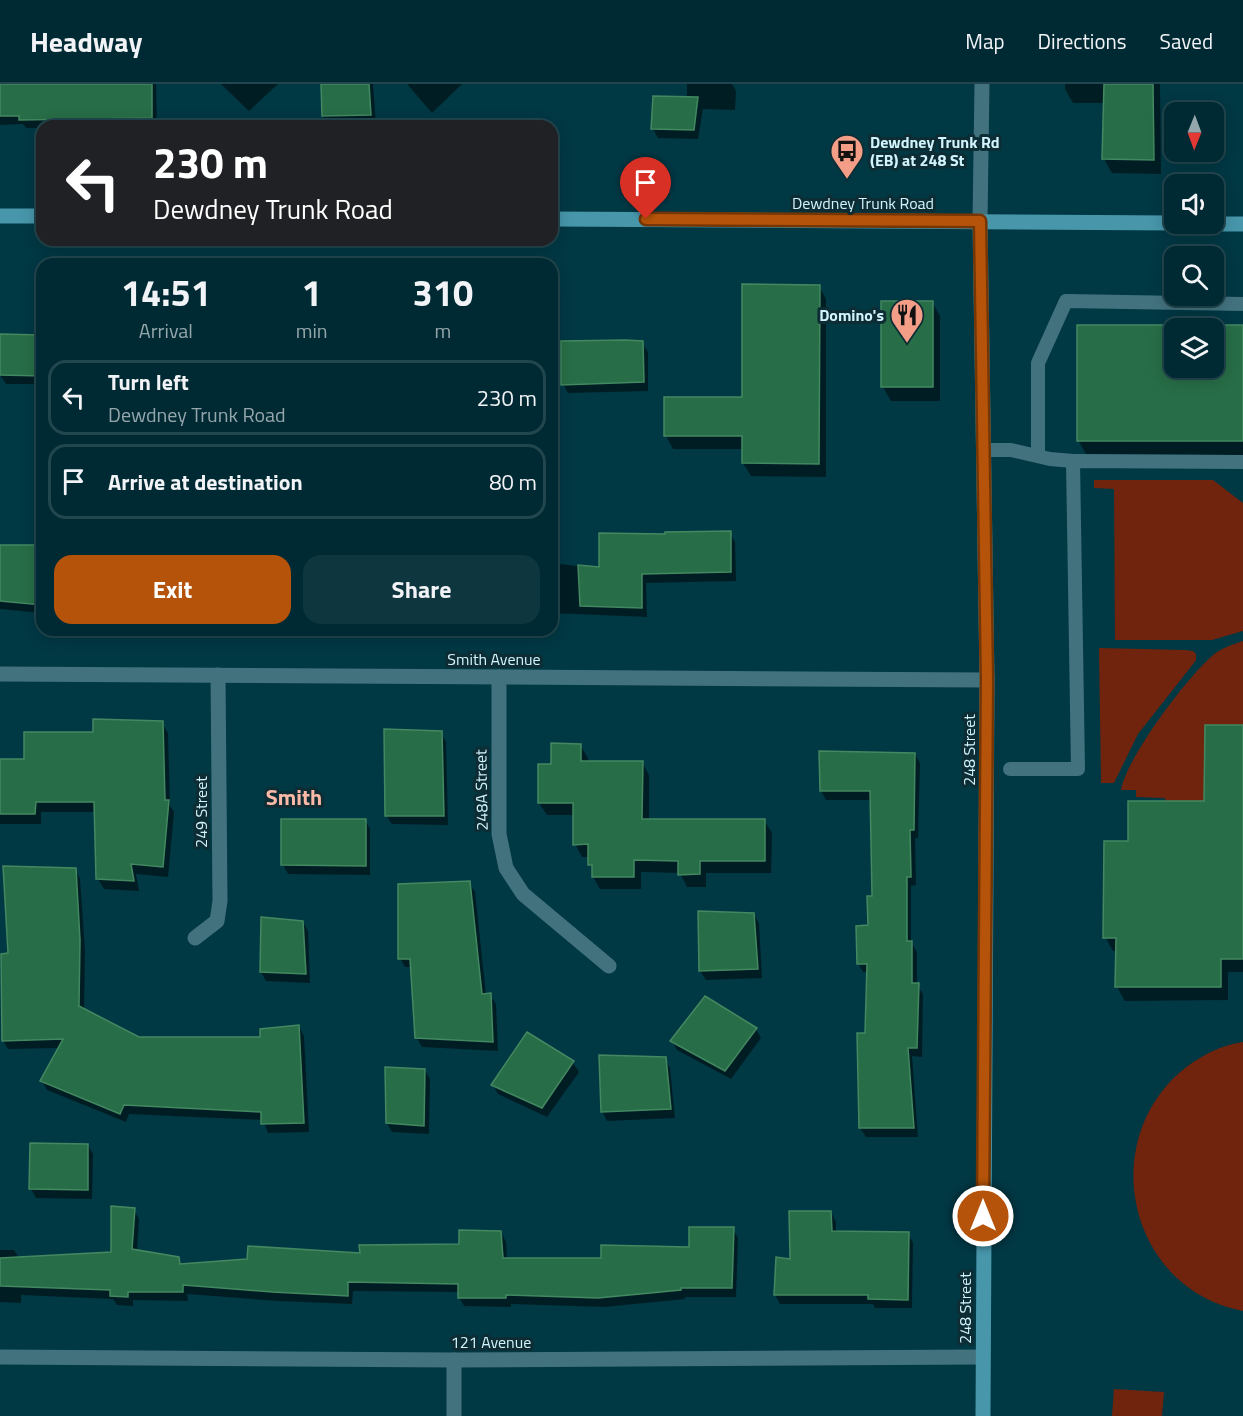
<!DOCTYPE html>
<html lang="en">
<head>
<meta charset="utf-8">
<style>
  :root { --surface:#002a33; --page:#0e363f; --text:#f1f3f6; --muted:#95a7ac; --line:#22464e; --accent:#b45309 }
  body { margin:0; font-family:"Titillium Web",sans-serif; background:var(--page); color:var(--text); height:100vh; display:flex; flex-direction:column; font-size:22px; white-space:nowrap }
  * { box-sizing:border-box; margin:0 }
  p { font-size:20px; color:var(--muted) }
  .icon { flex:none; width:33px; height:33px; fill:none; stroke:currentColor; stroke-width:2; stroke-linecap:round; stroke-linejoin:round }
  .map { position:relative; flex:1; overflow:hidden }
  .sheet { position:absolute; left:36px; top:174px; width:522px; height:378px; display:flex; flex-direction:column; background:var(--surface); border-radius:18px; box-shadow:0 3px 15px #0003,0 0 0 2px var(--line) }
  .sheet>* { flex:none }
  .banner { position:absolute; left:36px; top:36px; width:522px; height:126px; border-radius:18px; box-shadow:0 3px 15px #0003,0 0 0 2px var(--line); background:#202124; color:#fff; overflow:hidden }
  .needle { width:39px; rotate:181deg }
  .fabs { position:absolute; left:1164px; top:18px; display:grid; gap:12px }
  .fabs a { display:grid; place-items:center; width:60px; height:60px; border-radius:12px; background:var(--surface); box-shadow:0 3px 15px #0003,0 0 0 2px var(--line); font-size:30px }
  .pin { position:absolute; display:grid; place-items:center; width:51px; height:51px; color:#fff; margin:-62px -26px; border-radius:50% 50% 50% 0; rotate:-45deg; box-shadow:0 0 6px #0007 }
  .pin .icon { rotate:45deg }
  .me { position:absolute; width:66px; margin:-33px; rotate:0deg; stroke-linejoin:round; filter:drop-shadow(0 0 4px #0008) }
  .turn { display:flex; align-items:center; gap:21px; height:126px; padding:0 18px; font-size:27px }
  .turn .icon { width:78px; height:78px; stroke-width:2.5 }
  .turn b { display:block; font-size:42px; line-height:51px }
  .eta { display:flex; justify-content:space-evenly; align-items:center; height:102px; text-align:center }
  .eta b { font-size:36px; font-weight:700; line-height:42px }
  .action { display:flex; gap:12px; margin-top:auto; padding:12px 18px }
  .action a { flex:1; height:69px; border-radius:18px; background:var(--accent); color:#fff; font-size:24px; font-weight:700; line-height:69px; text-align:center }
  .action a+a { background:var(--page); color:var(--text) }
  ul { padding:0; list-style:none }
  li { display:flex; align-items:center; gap:18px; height:75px; margin:0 12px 9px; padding:0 6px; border:3px solid var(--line); border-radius:18px }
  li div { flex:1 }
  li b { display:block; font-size:22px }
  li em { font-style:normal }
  header { display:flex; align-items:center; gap:36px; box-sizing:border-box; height:84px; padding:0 30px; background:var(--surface); border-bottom:2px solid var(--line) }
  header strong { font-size:28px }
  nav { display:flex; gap:33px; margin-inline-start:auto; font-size:21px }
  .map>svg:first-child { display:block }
  .green { fill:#70240d }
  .shadow { fill:#0007; fill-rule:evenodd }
  .building { fill:#276d47; stroke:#438860; stroke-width:1.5; fill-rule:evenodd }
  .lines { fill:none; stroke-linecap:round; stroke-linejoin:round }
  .lane { stroke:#43727f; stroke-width:14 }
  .street { stroke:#43727f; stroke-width:15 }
  .secondary { stroke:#4796aa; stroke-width:15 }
  .route-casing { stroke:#753606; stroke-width:15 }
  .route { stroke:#b45309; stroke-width:10 }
  .labels { text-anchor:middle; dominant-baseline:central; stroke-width:6; stroke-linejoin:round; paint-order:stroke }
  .poi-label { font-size:16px; font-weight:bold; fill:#d1f3fd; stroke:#0e2c33; text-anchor:start }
  .street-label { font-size:16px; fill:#d1f3fd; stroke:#0e2c33 }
  .district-label { font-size:22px; font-weight:bold; fill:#fbbaa7; stroke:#0e2c33 }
</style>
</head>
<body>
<header>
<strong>Headway</strong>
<nav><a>Map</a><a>Directions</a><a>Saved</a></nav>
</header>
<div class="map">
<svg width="1243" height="1332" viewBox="0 0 1243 1332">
  <rect width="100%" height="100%" fill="#003844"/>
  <g class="green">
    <path d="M1094,396H1213L1243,419V547L1212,556H1115L1114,405L1094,404Z"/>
    <path d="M1243,557V641H1205V717H1167L1164,714L1136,713V706H1121C1126,674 1191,587 1217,568C1225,563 1234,560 1243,557Z"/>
    <path d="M1099,564L1185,566L1193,567L1196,570V576L1190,584L1138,650L1114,699H1101Z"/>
    <path d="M1243,958V1227C1128,1205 1095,1056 1185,984C1202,971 1222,961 1243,958Z"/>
    <path d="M1114,1305L1164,1308L1162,1332H1112Z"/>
  </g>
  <g class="shadow">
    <path d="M0,0H156L157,42H42V44H26L23,40L0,41Z"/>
    <path d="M221,0H278L249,27Z"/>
    <path d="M323,0H373L376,40L328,41L323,32Z"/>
    <path d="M407,0H462L432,29Z"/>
    <path d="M687,0H732L736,7L735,26L703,25L698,55L658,54L653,45L687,14Z"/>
    <path d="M1065,0H1160L1161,90L1112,89L1104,75L1105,19H1073L1065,5Z"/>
    <path d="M819,202L826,215V393L751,392L743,379V365H673L666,352L665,315L744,314Z"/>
    <path d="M932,218L940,232V317H891L883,303Z"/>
    <path d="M1079,243H1243V371L1086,370L1078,356ZM1174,244H1214V284H1174Z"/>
    <path d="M0,252H42V300H6L0,291Z"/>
    <path d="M642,259L648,268V307L568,309L563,300Z"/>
    <path d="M730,449L735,458L736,497L646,499L647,533L552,529V479L601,485L666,451Z"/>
    <path d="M0,463H42V529L0,525Z"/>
    <path d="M162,639L168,649L170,722L174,728L168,793L136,790L139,807L104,805L98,795L96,728H41V740H0V676H25L95,650Z"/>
    <path d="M1243,643V888H1228V916L1125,917L1117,903V867H1113L1105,853L1129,759L1206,719Z"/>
    <path d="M441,649L446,658L448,741L392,740L386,731Z"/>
    <path d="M580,661L588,674V678H642L649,691V736H764L772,749L771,789H706V803H687L680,789L641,788V805H600L593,793L590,773H582L575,760V731H547L539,719L553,681Z"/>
    <path d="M915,670L920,679L918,754H915L916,801L911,802V858L917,868V901L923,910L922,973L912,972L918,1053H866L860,1044L868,888H863L858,879L869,843L873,814L872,716H826L821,707Z"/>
    <path d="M365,736L370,745V791L288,790L283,781Z"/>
    <path d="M75,785L80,795L85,866L84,926L139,955H261L299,943L304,952L309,1048L268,1049L263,1036L129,1030L126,1038L47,1006L42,997L60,964L8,965L3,956L10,871Z"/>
    <path d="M469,799L475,808L486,911H490L496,920L498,967L422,963L417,954L412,883H405L400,874Z"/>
    <path d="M700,829L754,830L759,840L762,894L706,896L700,887Z"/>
    <path d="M303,838L308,847L310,899L266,897L261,888Z"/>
    <path d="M756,945L761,954L731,995L677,966L672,957Z"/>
    <path d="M527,950L573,979L579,988L547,1033L498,1010L493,1001Z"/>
    <path d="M665,975L670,984L675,1034L607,1037L602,1027Z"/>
    <path d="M425,986L430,995L429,1050L392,1048L387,1039Z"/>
    <path d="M88,1061L93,1070L92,1115L36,1114L31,1105Z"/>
    <path d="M134,1126L139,1135L137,1167L178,1174L182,1181L362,1171L460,1161L501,1148L506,1158L507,1175H603L690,1165L733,1145L738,1154L736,1213H685V1215L604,1223L511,1220V1223L464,1222L459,1213V1208L353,1207L352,1220L278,1217L187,1210L188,1217L133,1216V1222L117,1221L113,1215L21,1211V1219L0,1218V1166H14L19,1174L112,1169Z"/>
    <path d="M831,1128L836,1138V1148L908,1150L913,1159L912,1224H875L873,1220H780L775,1211L777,1175L792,1176Z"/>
  </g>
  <g class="building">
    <path d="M0,0H152V34L19,36V32H0Z"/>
    <path d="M321,0H369L371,31L322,32Z"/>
    <path d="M1104,0H1153L1154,76L1102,75Z"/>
    <path d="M653,12L698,13L694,46L651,45Z"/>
    <path d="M742,200L820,201L819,380L742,379V352H664V313H742Z"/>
    <rect x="881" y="217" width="52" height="86"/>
    <path d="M1077,241H1243V357H1077ZM1174,244H1214V284H1174Z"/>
    <path d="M0,250L42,251V292L0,291Z"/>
    <path d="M625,256L643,257L644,298L561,301V257Z"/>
    <path d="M731,447V488L642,490V524L580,522L578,481L599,483V449L665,450V448Z"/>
    <path d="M0,461H42V521L0,517Z"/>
    <path d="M93,635L163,637L165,716H169L163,783L131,780L134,797L96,795L94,718H36L35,730H0V675H24V648H93Z"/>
    <path d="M1205,641H1243V875H1221V903H1115L1116,854H1103L1104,757H1128V717H1204Z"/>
    <path d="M384,645L442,647L444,732H385Z"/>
    <path d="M551,659L581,660V677H643L642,735H765V777H700V790L678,791V777L634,776V793H592V781H588V760L573,761V719H538V680H551Z"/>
    <path d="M819,667L915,669L914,746H910L911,793H907V857H912V899H919L917,964H908L914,1044H859L857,949H865L867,880H857L856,842L868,841L867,812H872L870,707H820Z"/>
    <path d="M281,735H366V782L281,781Z"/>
    <path d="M3,782L76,784L80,856L79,922L139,953H260V945L299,941L304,1039L261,1040V1028L124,1021L120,1030L40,997L63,955L2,957L1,870L8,869Z"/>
    <path d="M470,797L482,910L491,909L493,958L415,954L410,875H398V800Z"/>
    <path d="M698,827L754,829L758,885L699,887Z"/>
    <path d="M261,833L303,837L306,890L260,888Z"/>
    <path d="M705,912L757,944L725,987L670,957Z"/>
    <path d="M527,948L574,977L542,1024L491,1001Z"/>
    <path d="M599,971L666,973L671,1025L601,1028Z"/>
    <path d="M385,983L425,985L424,1042L386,1039Z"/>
    <path d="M30,1059L88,1060V1106L29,1105Z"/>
    <path d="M111,1122L135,1124L132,1165L179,1173L180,1180L247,1175L248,1162L360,1169L359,1161L459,1160V1146L501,1147L503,1174H601V1161L689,1163V1143H734L732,1204H681V1206L598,1214L506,1211V1214H458V1200L348,1198V1212L272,1208L183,1201V1208H128V1213L110,1212V1206L0,1202V1174L111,1168Z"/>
    <path d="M789,1127H831L832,1147L909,1148L908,1216L868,1215V1211H774L776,1173L790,1175Z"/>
  </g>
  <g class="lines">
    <g class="lane">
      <path d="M984,366H1011L1050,375L1073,377"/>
      <path d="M1038,371V279L1066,217L1243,220"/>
      <path d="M1010,685H1078L1073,377L1243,378"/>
    </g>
    <g class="street">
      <path d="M980,137L982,0"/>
      <path d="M0,590L987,596"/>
      <path d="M499,593V750L506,784L523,810L609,882"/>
      <path d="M195,854L217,837L220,817L218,591"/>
      <path d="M0,1273L454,1276L982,1273"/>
      <path d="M454,1276V1332"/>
    </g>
    <g class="secondary">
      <path d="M0,132H42"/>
      <path d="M552,135L1174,139"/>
      <path d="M980,137L987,596L983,1332"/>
      <path d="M1186,140H1243"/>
    </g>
  </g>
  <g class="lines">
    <g class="route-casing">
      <path id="route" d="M646,135L980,137L987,596L983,1132"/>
    </g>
    <use href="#route" class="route"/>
  </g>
  <defs>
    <g id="bus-pin" transform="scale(1.725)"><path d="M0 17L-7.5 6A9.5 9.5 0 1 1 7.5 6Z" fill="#f49e87" stroke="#0e2c33"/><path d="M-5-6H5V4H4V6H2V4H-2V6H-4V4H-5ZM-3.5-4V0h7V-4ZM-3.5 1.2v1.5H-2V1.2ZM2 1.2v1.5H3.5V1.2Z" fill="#111"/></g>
    <g id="restaurant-pin" transform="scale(1.725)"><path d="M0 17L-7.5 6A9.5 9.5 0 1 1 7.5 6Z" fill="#f49e87" stroke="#0e2c33"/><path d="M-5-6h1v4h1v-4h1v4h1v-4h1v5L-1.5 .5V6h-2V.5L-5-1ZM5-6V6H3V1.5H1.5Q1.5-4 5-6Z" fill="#111"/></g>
  </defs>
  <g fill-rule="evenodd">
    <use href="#bus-pin" x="847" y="67"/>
    <use href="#restaurant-pin" x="907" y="231"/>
  </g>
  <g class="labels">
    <g class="poi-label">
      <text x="870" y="58">Dewdney Trunk Rd<tspan x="870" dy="18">(EB) at 248 St</tspan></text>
      <text x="884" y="231" text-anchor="end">Domino's</text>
    </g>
    <g class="street-label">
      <text x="863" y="119">Dewdney Trunk Road</text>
      <text x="494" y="575">Smith Avenue</text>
      <text transform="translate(969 666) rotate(-90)">248 Street</text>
      <text transform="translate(481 706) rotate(-91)">248A Street</text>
      <text transform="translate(201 728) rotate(-90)">249 Street</text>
      <text transform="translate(965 1224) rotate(-90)">248 Street</text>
      <text x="491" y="1258">121 Avenue</text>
    </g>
    <g class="district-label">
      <text x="294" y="713">Smith</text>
    </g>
  </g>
</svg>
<div class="fabs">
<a><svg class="needle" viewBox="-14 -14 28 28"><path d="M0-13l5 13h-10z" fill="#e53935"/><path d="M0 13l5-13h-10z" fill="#95a7ac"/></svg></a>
<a><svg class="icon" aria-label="sound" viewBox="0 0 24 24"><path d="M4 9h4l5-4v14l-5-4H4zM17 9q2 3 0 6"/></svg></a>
<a><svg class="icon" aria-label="search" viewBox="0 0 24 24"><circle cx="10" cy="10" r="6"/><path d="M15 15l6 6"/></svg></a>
<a><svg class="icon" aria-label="layers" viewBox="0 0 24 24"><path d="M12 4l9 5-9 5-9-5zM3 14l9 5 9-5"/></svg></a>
</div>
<div class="pin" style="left:646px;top:135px;background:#d93025"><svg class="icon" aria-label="arrive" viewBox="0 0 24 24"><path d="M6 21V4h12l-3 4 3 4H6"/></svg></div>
<svg class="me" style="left:983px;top:1132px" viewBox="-20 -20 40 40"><circle r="17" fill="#b45309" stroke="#fff" stroke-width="3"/><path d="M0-11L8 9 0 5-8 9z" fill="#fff"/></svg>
<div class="banner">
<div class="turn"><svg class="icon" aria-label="left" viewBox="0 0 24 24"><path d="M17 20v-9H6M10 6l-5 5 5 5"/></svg><div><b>230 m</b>Dewdney Trunk Road</div></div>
</div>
<section class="sheet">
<div class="eta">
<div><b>14:51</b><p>Arrival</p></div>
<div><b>1</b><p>min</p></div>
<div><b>310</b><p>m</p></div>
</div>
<ul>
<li><svg class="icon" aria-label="left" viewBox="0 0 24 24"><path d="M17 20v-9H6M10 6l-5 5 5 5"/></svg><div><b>Turn left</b><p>Dewdney Trunk Road</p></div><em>230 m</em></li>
<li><svg class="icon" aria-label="arrive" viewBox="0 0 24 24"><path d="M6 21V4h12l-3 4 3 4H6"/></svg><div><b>Arrive at destination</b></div><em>80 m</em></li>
</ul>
<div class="action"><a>Exit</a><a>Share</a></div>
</section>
</div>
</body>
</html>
